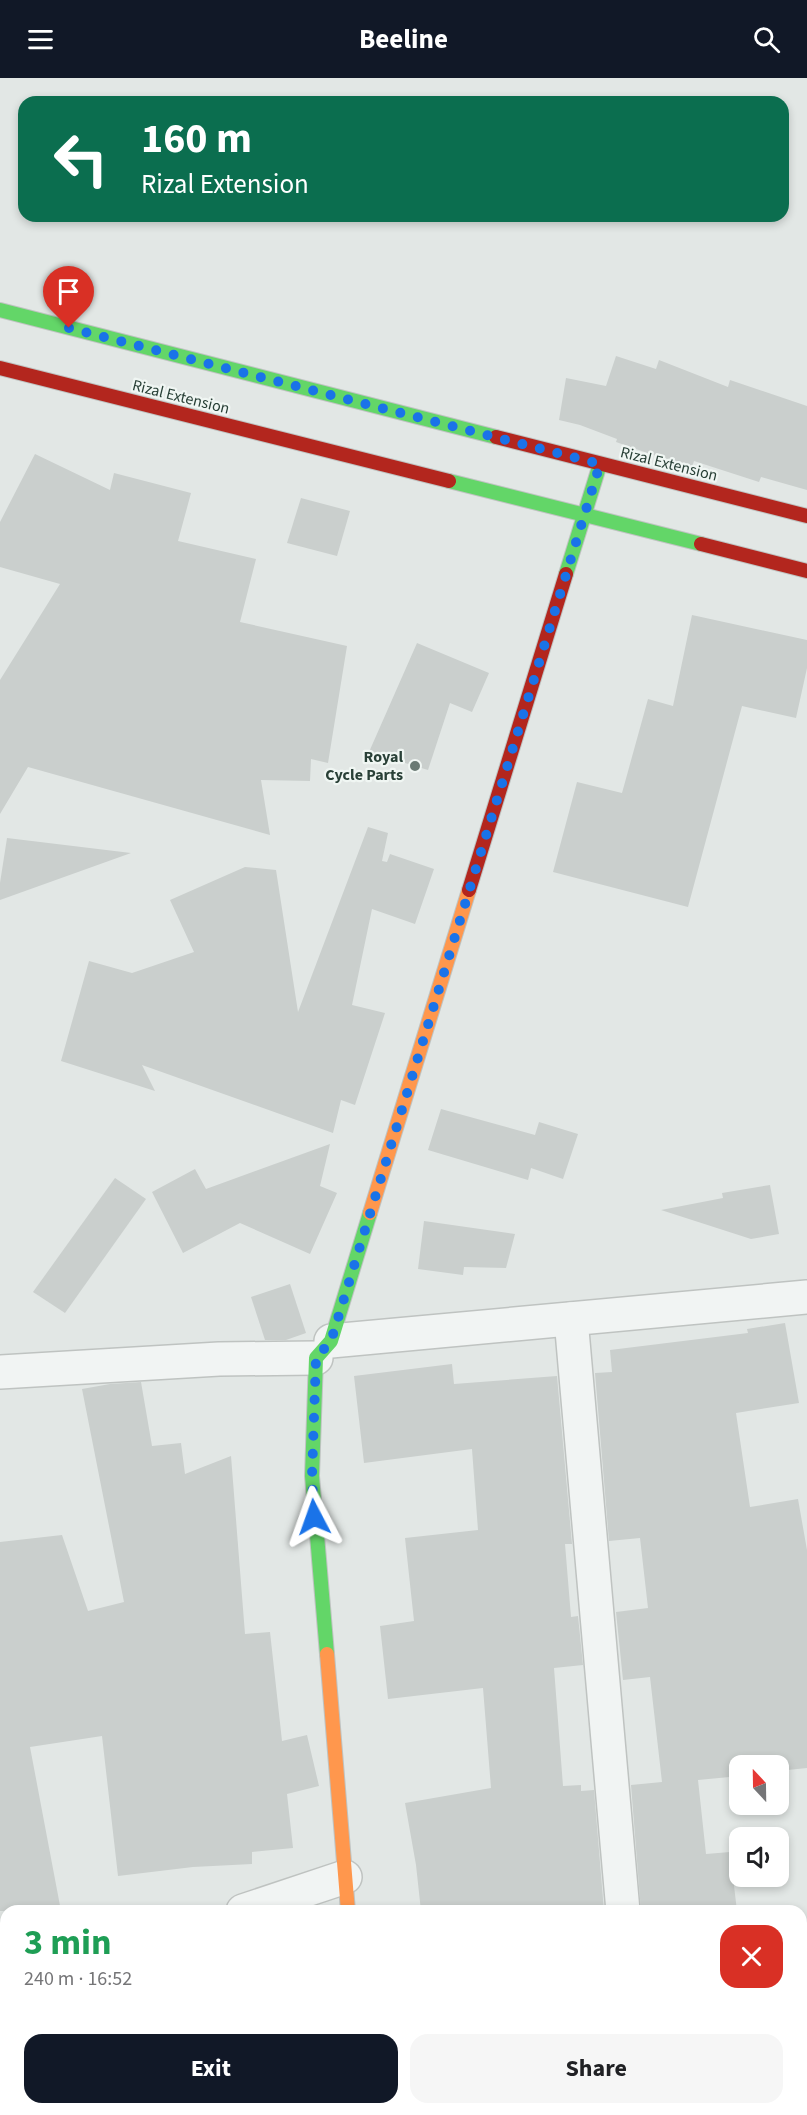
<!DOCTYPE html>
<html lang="en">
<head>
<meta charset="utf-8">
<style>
  :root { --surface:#fff; --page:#f6f6f6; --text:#202124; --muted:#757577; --accent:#111827 }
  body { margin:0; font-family:"Source Sans 3",sans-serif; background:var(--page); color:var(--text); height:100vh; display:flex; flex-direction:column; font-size:22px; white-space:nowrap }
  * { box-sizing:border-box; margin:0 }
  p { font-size:20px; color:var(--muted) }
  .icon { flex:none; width:33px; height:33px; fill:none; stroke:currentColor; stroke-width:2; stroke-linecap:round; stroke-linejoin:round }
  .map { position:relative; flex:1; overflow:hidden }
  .drawer { position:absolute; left:0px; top:1827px; width:807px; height:210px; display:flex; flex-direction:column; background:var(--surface); border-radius:18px 18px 0 0; box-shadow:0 3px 9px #0003 }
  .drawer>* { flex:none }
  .hud { position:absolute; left:18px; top:18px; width:771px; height:126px; border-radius:18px; box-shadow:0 3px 9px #0003; background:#0b6e4f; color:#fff; overflow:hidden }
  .needle { width:39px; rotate:338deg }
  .fabs { position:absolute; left:729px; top:1677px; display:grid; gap:12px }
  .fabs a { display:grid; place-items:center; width:60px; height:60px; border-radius:12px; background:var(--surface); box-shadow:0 3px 9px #0003; font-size:30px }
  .pin { position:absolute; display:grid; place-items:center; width:51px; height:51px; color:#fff; margin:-62px -26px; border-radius:50% 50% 50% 0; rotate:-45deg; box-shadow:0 0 6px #0007 }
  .pin .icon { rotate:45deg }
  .me { position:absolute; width:66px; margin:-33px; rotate:356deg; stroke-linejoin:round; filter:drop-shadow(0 0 4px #0008) }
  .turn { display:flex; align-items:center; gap:21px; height:126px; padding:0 24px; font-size:27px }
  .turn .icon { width:78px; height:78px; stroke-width:2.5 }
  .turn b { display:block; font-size:42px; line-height:51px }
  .round { display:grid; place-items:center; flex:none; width:63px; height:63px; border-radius:18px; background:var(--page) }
  .head { display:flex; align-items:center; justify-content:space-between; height:102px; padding:0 24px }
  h1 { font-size:36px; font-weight:700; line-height:45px; color:#1e9e55 }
  .action { display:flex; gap:12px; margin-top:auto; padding:12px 24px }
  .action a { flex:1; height:69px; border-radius:18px; background:var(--accent); color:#fff; font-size:24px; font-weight:700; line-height:69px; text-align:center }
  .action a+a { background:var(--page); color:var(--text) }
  header { display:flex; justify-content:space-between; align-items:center; height:78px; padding:0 24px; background:var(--accent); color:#fff; font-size:27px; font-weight:700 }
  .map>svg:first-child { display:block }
  .building { fill:#cacfcd }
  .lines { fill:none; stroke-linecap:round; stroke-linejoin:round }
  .street-casing { stroke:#bfc3c1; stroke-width:36 }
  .fast-casing { stroke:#bfc3c1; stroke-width:16 }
  .slow-casing { stroke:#bfc3c1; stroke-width:16 }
  .jam-casing { stroke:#bfc3c1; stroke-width:16 }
  .street { stroke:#f1f4f3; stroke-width:33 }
  .fast { stroke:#63d668; stroke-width:14 }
  .slow { stroke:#ff974d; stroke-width:14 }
  .jam { stroke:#b3261e; stroke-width:14 }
  .route { stroke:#1a73e8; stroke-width:10; stroke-dasharray:0 18 }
  .poi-dot { fill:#6a7a74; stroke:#f0f6f3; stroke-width:2 }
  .labels { text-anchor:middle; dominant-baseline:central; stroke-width:4.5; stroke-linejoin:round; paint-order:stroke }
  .street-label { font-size:16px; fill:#294037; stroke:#f0f6f3 }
  .poi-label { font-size:16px; font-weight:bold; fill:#294037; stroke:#f0f6f3; text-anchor:end }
</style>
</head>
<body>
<header><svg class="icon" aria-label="menu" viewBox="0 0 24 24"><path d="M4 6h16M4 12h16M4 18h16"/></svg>Beeline<svg class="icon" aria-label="search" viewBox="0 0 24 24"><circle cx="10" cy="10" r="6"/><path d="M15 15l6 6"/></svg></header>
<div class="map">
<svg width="807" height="2037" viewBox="0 0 807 2037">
  <rect width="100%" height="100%" fill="#e2e7e5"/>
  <g class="building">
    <path d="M616,278L656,291L659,282L728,309L730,302L807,328V412L761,399L759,404L694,383L692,389L676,385L616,364L617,361L580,347L559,342L566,300L606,308Z"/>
    <path d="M35,376L110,412L114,395L191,415L178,463L256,481L240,544L347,568L328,685L311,681L310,703L261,702L270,757L28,689L0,736V602L60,506L0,489V444Z"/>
    <path d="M301,420L350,433L337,478L287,465Z"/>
    <path d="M692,537L807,562V590L796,640L742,628L688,829L553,794L577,704L622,715L648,621L673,628Z"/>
    <path d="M417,565L489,595L472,634L450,625L428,692L369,674Z"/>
    <path d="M368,749L388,755L382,783L387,784L390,776L434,791L415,846L372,831L352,927L385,935L355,1027L341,1022L333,1055L142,987L155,1013L61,983L89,883L132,895L194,874L170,822L245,789L276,792L298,934Z"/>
    <path d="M7,760L131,775L0,822V805Z"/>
    <path d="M441,1031L535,1057L539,1044L578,1056L563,1101L531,1090L528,1102L428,1072Z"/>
    <path d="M330,1066L320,1108L337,1115L310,1176L240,1145L183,1175L152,1114L195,1091L206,1111Z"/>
    <path d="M115,1100L146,1121L65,1235L33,1214Z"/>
    <path d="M770,1107L779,1156L751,1161L661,1132L723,1120L722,1115Z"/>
    <path d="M424,1143L515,1156L506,1190L464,1189L463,1197L418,1191Z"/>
    <path d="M290,1206L306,1255L286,1262H265L251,1219Z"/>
    <path d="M785,1245L799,1325L736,1335L750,1429L798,1421L807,1472V1690L778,1693V1688H740V1698L698,1702L706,1776L730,1774L737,1833H641L631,1707L662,1704L650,1599L623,1602L616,1534L648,1530L640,1460L609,1463L595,1295L612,1294L610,1272L748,1255L747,1251Z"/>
    <path d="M452,1286L454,1306L557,1298L572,1466H565L571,1539L578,1538L583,1587L554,1590L563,1708L581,1707V1713L594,1712L604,1833H421L416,1787L405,1725L491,1710L483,1610L388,1621L380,1548L414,1543L405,1460L478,1452L472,1371L364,1385L354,1298Z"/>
    <path d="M141,1304L152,1368L181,1365L185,1396L231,1378L245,1556L270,1554L282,1663L307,1657L319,1708L287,1716L293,1770L252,1774V1786L193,1789L118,1798L102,1658L30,1669L61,1833H0V1464L62,1457L88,1533L124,1524L82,1311L110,1306Z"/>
  </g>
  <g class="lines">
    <g class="street-casing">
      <g id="street">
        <path d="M571,1241L623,1833"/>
        <path d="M331,1263L807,1219"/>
        <path d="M0,1294L219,1281L316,1280"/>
        <path d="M243,1833L345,1799"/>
        <path d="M0,1913L6,1911"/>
        <path d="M640,2031L641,2037"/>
      </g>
    </g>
    <g class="fast-casing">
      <g id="fast">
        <path d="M0,232L496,359"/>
        <path d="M449,403L701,466"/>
        <path d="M566,496L600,386"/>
        <path d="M327,1576L312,1398L316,1280L331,1263L370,1135"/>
        <path d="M365,2031L366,2037"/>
      </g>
    </g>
    <g class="slow-casing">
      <g id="slow">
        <path d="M370,1135L469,812"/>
        <path d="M327,1576L348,1833"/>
      </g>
    </g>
    <g class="jam-casing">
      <g id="jam">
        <path d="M0,290L449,403"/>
        <path d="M496,359L807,438"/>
        <path d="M701,466L807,493"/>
        <path d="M469,812L566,496"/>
      </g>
    </g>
    <use href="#street" class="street"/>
    <use href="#fast" class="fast"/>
    <use href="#slow" class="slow"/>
    <use href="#jam" class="jam"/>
  </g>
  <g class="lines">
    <path class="route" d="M69,250L600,386L331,1263L316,1280L312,1398L314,1439"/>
  </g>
  <circle class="poi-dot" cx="415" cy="688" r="6"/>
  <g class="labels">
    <g class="street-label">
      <text transform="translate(181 319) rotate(14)">Rizal Extension</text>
      <text transform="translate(669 386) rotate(14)">Rizal Extension</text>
    </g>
    <g class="poi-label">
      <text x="403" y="679">Royal<tspan x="403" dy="18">Cycle Parts</tspan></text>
    </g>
  </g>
</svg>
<div class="fabs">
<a><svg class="needle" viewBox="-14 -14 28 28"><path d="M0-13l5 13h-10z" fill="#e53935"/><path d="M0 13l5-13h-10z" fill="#757577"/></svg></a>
<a><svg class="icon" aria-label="sound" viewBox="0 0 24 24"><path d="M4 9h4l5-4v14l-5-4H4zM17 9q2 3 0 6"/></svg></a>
</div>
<div class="pin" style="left:69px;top:250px;background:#d93025"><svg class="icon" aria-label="arrive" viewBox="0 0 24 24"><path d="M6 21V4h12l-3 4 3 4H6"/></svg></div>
<svg class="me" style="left:314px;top:1439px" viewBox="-20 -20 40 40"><path d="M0-17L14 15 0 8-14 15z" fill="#1a73e8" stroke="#fff" stroke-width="4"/></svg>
<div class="hud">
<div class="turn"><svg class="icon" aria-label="left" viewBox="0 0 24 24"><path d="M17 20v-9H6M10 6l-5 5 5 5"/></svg><div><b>160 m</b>Rizal Extension</div></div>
</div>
<section class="drawer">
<div class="head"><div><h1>3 min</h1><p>240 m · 16:52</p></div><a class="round" style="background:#d93025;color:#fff"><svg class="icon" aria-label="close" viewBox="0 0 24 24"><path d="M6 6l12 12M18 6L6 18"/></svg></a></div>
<div class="action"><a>Exit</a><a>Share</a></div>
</section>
</div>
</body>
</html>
